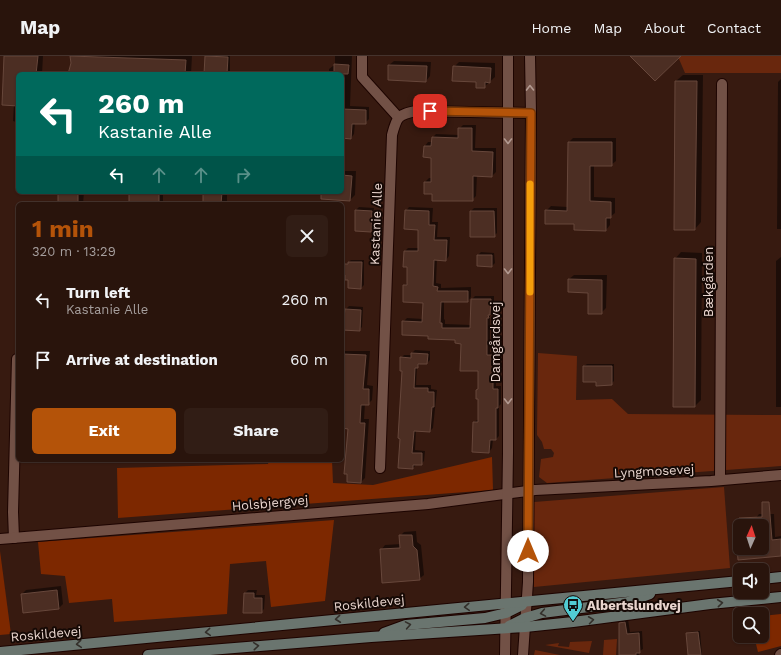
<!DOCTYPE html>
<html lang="en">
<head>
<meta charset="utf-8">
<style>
  :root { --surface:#29140c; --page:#311d15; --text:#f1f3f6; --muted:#a59e9d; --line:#45332d; --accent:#b45309 }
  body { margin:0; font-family:"Work Sans",sans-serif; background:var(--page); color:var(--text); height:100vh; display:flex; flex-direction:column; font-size:15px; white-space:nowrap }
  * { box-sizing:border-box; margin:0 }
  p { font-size:13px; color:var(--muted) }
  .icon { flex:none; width:22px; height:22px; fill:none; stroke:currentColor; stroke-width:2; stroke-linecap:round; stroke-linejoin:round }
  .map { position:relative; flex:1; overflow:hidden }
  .details { position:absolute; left:16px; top:146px; width:328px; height:260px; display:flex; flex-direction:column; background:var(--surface); border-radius:6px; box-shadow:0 1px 3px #0004,0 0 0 1px var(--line) }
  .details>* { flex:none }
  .hud { position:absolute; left:16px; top:16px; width:328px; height:122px; border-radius:6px; box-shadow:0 1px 3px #0004,0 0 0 1px var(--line); background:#00695c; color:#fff; overflow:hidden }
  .needle { width:26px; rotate:3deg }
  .tools { position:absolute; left:733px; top:463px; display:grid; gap:8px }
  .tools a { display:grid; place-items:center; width:36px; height:36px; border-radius:6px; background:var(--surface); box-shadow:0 1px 3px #0004,0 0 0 1px var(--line); font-size:20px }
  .pin { position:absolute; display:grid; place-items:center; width:34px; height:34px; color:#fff; margin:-17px; border-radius:8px; box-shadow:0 2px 6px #0006 }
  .me { position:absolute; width:44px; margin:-22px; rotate:0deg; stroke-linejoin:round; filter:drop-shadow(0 0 3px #0008) }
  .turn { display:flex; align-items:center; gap:14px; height:84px; padding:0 16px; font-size:18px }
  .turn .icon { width:52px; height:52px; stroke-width:2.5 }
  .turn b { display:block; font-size:28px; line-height:34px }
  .lanes { display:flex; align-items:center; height:38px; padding:0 16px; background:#0003; justify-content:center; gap:20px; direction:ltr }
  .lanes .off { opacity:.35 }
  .round { display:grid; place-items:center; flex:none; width:42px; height:42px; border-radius:6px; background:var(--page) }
  .head { display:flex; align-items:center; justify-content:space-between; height:68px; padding:0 16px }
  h1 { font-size:24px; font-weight:700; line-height:30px; color:var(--accent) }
  .primary-button { display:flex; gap:8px; margin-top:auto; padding:8px 16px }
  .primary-button a { flex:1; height:46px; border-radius:6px; background:var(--accent); color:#fff; font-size:16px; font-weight:700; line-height:46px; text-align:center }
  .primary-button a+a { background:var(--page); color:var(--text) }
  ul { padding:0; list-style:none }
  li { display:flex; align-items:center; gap:12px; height:60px; padding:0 16px }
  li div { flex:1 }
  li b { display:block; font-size:15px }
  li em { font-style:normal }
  header { display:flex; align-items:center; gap:24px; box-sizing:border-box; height:56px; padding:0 20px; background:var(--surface); border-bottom:1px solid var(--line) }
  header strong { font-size:19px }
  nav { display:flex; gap:22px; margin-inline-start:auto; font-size:14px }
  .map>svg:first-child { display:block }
  .green { fill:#69270d }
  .forest { fill:#7d2800 }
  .shadow { fill:#0007 }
  .building { fill:#4c2e23; stroke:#67473b }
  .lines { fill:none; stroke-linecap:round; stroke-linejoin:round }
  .minor-casing { stroke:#1d0400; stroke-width:12 }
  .tertiary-casing { stroke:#1d0400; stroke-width:12 }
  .secondary-casing { stroke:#1d0400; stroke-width:12 }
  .minor { stroke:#725146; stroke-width:10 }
  .tertiary { stroke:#725146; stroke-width:10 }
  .secondary { stroke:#6a756f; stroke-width:10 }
  .oneway { stroke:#b39a91 }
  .oneway2 { stroke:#332f2a }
  .route-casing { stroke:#753606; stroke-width:10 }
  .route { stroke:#b45309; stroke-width:7 }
  .slow { stroke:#f59e0b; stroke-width:7 }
  .labels { text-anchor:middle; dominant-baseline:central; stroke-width:4; stroke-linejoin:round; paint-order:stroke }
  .street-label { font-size:13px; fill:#e9d5ce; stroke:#150905 }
  .poi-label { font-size:13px; font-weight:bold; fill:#e9d5ce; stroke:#150905; text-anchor:start }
</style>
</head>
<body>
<header>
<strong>Map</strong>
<nav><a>Home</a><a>Map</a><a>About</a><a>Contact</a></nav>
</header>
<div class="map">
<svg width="781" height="599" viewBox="0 0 781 599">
  <rect width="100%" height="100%" fill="#371a10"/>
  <g class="green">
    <path d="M677,0H781V17H685L679,3Z"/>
    <path d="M538,297L577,300L576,344L612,343L628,358L781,359V410L547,427L539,421L541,403L553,401L554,397L551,393H544L542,386L537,379Z"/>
    <path d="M724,431L730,512L534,531V446Z"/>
    <path d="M617,583L616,599H603L604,584Z"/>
    <path d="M592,585L589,597L545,589L559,587L558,590L569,591L570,586Z"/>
    <path d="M535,594L560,599H534Z"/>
  </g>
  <g class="forest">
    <path d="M492,401L493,434L118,462L117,412L268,408L269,404H332L333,427L373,429Z"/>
    <path d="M334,464L325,545L271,551L266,505L230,508L227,558L114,566L112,543L69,547L65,520L41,518L38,486Z"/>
    <path d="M0,495L11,578L0,579Z"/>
    <path d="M781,558V590L758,596L754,580H762V560Z"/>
  </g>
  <g class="shadow">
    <path d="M5,0H43L42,18H18V74H16V66L13,65L14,48Z"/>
    <path d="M71,0H192L191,18H69L72,7Z"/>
    <path d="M207,0H230V15L227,18Z"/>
    <path d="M335,0H352L350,50L369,51V63L365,67H355L354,78L351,82L342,66V18H329V13L333,10H335Z"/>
    <path d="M394,5L431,6L430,20L426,25L389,9Z"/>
    <path d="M459,6L495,7V21L484,31L454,11Z"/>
    <path d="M683,19H703L701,166L695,173L676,25Z"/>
    <path d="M781,23V173H777L778,26Z"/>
    <path d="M463,69H476L475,92H496V116L492,120L477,119L476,140L472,144L433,137L425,126L429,122H432V101H424L425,90L428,86H432L433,81L436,78L459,79V73Z"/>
    <path d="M573,82H616V105L611,109H594V141L615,142V157L610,161V169L606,174L575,166L546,155L551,150L568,151L569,86Z"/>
    <path d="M342,115H356L355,139L350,144L324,136H342Z"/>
    <path d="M59,136H84L83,148H59Z"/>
    <rect x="130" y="136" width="33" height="12"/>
    <rect x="204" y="136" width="23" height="12"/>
    <path d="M359,151L374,152L373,172L370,175L356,154Z"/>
    <path d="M409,151L433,152L432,166H438L437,181H450L449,200L446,204L437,203L436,227L441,228V232L471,231V241L468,245H444V263L445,264V268L471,269L472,243L475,240H494V255L490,259V296H496V330H501V348L499,350V380L496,383H493L492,392L489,396L474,366L479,363V314L462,287L456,283L429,279L403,266L407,262L423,263L424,246L404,230L408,226V210L405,195L408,192H419V173L406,155Z"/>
    <path d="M474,152H497V177L494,180L471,155Z"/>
    <path d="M481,196L494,197L495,207L492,210L478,199Z"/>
    <path d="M681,196L702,197L701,344L695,350L675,203Z"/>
    <path d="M781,201V351H776V205Z"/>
    <path d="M351,204H364V229L361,232L349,231V223L345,209Z"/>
    <path d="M574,219H607L606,252L601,257L589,236L569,223Z"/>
    <path d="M349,250L363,251L362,271L359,274L342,273V259H345L346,253Z"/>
    <path d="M415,294L430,295V304L427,307L420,308L417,311L416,329H431V333L437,334L433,372L430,375L416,374L415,394L425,395L424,405L421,408L416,409L413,412L401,302L404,299H412V297Z"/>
    <path d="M345,295H370L367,329L373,330L372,344L368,348H365L364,363H369L365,422L361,426L349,372L342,371V298Z"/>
    <path d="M587,308H614V325L611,328L597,325L584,310Z"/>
    <path d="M759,458H774L775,481L781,480V499L739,503L737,487L740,485V492H762V470H756V462Z"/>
    <path d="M416,475L417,486L421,489L424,519L419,523L381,494L385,489L401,488L400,480L404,476Z"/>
    <path d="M61,530L63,548L59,552L22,538L26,534Z"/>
    <path d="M248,534H257L256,539H265L264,553L261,556L245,537Z"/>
    <path d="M628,563L630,576L642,575L643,593L638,596L639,599H619L620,567L623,564Z"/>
    <path d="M700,575L702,599H689L687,578L689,576Z"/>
  </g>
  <g class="building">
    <path d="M4,0H38L36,18H18V50L2,49Z"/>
    <path d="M70,0L186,4L185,18H68L71,7Z"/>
    <path d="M205,0L228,1L227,18H204Z"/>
    <path d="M630,0H681L655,25Z"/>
    <path d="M334,8L349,9L348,18H334Z"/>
    <path d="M388,9L427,10L426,26L388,24Z"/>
    <path d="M453,10L491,12L490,27L485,26V32H476V26L452,25Z"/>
    <path d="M675,25H697L695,174H674Z"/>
    <path d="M342,53L366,54V68H352L351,83L342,82Z"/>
    <path d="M458,72H472V95L493,96L492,121L473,120V145H432V138H424V126H431V102L423,101L424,90H431L432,81L458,82Z"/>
    <path d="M568,86H612V110H590V145L611,146V162H606V175L574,174V168H545V154L567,155Z"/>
    <path d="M342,119L352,120L350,145L321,143V136H342Z"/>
    <rect x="58" y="136" width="20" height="12"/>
    <rect x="129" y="136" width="30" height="12"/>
    <path d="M203,136H222L221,148H203Z"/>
    <path d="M355,154L372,155L371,176L355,175Z"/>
    <path d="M405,154L429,155V169H435L434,184H447L446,205L434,204L433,230L438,231L437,235H468V246H441L440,267H442V272H470L471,243H491L490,259H488L489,262H487V299H493V333H498V352H496V384H490L489,397L472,396L473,366H478V343H476V334L478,333V315H460L461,288L455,287V284L428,283V280L402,279V265L422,266L423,247L403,246V229H407V211H403L404,195H418V174L404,173Z"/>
    <path d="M470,155H494L495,181H470Z"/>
    <path d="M477,199H492V211L477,210Z"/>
    <path d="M674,202L696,203L695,351H673Z"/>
    <path d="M348,206H362L361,233L348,232V224H345V219H344V208H348Z"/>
    <path d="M568,223L602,224V258H588V237L568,236Z"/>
    <path d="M345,253L361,254L360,275L342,274V262H344Z"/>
    <path d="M411,297L428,298L427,308H418V312H415L414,332H428V336H434V351H432L430,376L414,375L412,397H422V409H413V413L398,412L400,383L398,382L402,315H400V301L411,302Z"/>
    <path d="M342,298L366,299L363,333H369V349H361L360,367H365L361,427L347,426V418H344L348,373L342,372Z"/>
    <path d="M583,310H612V329L596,330V326H583Z"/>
    <path d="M762,446H769L772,484L781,483V500L738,504L737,492H762V470H739V462L762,461Z"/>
    <path d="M399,479H412L413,490L417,494L420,524L382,527L380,493L400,492Z"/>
    <path d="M57,534L59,553L23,557L21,538Z"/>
    <path d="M244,537H254V542H262V557H243Z"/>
    <path d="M625,566L627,578L639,577L640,597H636V599H619V567Z"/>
    <path d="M698,576L701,599H688L686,577Z"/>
  </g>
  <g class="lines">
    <g class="minor-casing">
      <g id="minor">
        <path d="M362,0V21L398,61"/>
        <path d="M380,412L392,79C397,60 398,59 416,55L531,57"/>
        <path d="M720,424L722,28"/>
        <path d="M14,482L13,456L17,303"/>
        <path d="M0,483L428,448L535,434L711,425L781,419"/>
        <path d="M780,599L781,598"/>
      </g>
    </g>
    <g class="tertiary-casing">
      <g id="tertiary">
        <path d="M505,599L508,397V0"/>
        <path d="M523,599L528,526L531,57L530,0"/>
      </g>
    </g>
    <g class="secondary-casing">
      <g id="secondary">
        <path d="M762,523L781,521"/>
        <path d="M509,570L525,562L542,557L628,546L650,538"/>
        <path d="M384,577L406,569L485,562L506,557L522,549"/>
        <path d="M0,596L740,525"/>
        <path d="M148,599L371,581L525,571L573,566L710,548L781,541"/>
      </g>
    </g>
    <use href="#minor" class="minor"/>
    <use href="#tertiary" class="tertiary"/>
    <use href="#secondary" class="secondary"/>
  </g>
  <defs><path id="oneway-chevron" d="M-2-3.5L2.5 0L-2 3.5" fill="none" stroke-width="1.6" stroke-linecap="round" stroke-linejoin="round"/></defs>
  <g class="oneway">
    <use href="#oneway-chevron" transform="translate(530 32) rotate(-91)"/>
    <use href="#oneway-chevron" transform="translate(508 85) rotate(90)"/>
    <use href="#oneway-chevron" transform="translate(508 215) rotate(90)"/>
    <use href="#oneway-chevron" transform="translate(508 345) rotate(90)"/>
  </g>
  <g class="oneway2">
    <use href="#oneway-chevron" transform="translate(720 547) rotate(-6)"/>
    <use href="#oneway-chevron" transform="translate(467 551) rotate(176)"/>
    <use href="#oneway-chevron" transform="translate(543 557) rotate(170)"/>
    <use href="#oneway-chevron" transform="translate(338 563) rotate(174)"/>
    <use href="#oneway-chevron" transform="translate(591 564) rotate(-8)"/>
    <use href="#oneway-chevron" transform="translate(408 569) rotate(-10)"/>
    <use href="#oneway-chevron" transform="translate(208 576) rotate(175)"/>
    <use href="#oneway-chevron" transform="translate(79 588) rotate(175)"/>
    <use href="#oneway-chevron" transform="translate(256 590) rotate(-5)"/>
  </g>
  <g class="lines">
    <g class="route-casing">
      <path id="route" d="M430,55L531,57L528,495"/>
    </g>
    <use href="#route" class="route"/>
    <path class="slow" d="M530,236V128"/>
  </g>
  <defs>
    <g id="bus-pin" transform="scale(1)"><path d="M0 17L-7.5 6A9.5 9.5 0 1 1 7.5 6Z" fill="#51ccd4" stroke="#150905"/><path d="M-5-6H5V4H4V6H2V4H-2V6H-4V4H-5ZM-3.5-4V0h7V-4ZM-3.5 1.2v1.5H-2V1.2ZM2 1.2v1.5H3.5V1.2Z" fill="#111"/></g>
  </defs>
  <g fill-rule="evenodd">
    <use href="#bus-pin" x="573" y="549"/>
  </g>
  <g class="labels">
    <g class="street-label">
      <text transform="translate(376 168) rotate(-88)">Kastanie Alle</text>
      <text transform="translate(708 226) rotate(-90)">Bækgården</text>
      <text transform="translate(495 286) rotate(-90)">Damgårdsvej</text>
      <text transform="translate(654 415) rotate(-3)">Lyngmosevej</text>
      <text transform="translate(270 447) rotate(-5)">Holsbjergvej</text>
      <text transform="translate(369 547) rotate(-6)">Roskildevej</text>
      <text transform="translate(46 578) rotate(-5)">Roskildevej</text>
    </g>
    <g class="poi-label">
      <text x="587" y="549">Albertslundvej</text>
    </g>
  </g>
</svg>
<div class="tools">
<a><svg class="needle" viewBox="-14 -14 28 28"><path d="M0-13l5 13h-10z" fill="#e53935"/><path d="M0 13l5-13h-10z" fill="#a59e9d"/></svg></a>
<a><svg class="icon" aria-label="sound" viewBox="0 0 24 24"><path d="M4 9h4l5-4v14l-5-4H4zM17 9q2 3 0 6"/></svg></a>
<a><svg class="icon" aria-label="search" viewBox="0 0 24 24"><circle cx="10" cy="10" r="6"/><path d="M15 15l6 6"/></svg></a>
</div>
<div class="pin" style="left:430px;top:55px;background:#d93025"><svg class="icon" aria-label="arrive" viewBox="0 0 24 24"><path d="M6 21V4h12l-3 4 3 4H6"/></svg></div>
<svg class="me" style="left:528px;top:495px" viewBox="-20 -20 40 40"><circle r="19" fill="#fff"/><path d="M0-13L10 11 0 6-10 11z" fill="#b45309"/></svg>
<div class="hud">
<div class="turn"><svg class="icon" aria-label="left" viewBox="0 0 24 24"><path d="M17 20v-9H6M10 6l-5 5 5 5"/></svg><div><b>260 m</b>Kastanie Alle</div></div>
<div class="lanes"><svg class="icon" aria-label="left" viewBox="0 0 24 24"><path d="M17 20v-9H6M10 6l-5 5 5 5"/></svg><svg class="icon off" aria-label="ahead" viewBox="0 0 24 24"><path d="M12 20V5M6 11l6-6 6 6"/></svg><svg class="icon off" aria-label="ahead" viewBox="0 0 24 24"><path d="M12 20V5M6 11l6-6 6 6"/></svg><svg class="icon off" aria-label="right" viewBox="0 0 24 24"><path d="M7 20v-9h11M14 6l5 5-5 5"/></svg></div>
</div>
<section class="details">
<div class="head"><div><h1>1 min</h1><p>320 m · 13:29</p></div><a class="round"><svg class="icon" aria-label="close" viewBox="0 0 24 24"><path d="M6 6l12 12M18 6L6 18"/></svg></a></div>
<ul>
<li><svg class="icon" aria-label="left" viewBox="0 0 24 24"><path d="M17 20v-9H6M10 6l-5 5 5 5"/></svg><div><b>Turn left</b><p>Kastanie Alle</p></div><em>260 m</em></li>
<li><svg class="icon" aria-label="arrive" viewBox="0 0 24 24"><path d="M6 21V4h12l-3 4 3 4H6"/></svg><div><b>Arrive at destination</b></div><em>60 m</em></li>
</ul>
<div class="primary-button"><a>Exit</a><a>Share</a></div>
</section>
</div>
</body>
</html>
